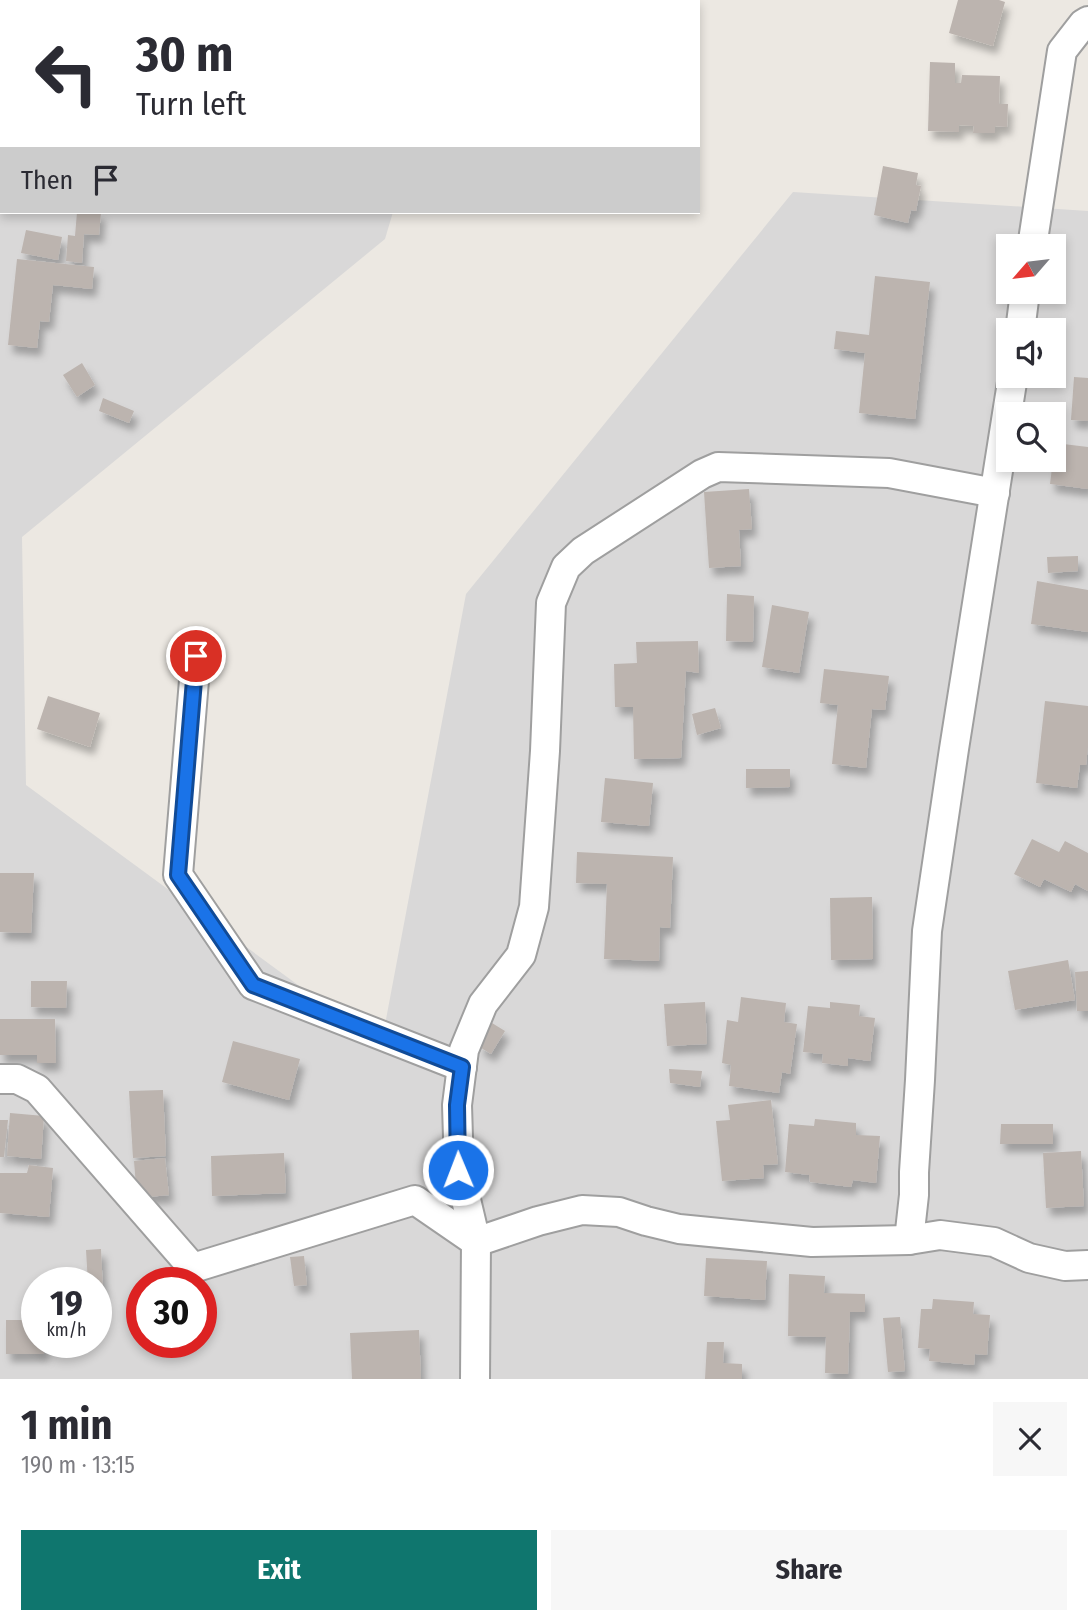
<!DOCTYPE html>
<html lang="en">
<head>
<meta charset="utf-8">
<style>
  :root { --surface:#fff; --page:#f7f7f7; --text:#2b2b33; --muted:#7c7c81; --accent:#0f766e }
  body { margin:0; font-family:"Fira Sans Condensed",sans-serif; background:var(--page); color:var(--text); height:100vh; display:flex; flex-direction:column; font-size:26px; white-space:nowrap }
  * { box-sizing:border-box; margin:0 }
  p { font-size:23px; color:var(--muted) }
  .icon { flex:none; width:38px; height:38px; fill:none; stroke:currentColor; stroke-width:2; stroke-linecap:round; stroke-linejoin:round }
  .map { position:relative; height:1379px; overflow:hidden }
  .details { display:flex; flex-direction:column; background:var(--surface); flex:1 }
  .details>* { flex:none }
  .guide { position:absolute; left:0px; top:0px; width:700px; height:214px; box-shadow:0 4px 10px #0003; background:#fff; color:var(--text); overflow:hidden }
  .needle { width:46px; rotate:242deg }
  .controls { position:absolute; left:996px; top:234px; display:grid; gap:14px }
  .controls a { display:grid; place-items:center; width:70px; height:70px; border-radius:0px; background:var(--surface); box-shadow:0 4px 10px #0003; font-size:35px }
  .speed { position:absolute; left:21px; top:1267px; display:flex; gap:14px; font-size:35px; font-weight:700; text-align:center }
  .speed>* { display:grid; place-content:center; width:91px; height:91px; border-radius:50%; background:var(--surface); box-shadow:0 4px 10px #0003; line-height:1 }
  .speed small { font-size:18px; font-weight:400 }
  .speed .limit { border:10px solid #d22; background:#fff; color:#111 }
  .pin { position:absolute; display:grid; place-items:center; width:60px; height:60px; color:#fff; margin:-30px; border:4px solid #fff; border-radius:50%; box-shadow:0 2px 7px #0007 }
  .me { position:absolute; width:77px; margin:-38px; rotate:359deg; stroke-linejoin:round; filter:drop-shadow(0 0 5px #0008) }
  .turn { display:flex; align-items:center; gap:24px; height:147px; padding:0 21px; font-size:32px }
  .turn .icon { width:91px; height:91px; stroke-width:2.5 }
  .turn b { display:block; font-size:49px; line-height:60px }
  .then { display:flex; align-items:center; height:66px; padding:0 21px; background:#0003; gap:14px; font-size:26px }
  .round { display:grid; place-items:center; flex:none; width:74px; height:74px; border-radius:0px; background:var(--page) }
  .head { display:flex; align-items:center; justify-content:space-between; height:119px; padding:0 21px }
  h1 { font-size:42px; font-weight:700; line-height:52px }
  .cta { display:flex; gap:14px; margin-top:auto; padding:14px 21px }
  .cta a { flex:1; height:80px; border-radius:0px; background:var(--accent); color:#fff; font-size:28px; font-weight:700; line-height:80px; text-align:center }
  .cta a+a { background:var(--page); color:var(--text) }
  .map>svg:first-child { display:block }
  .residential { fill:#d9d8d8; fill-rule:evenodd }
  .building { fill:#bcb4af; filter:url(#shadow) }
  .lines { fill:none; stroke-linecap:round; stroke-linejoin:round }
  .minor-casing { stroke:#9f9f9f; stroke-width:32 }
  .minor { stroke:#fff; stroke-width:28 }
  .route-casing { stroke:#114b97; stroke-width:18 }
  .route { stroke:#1a73e8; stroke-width:12 }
</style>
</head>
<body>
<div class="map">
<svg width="1088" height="1379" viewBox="0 0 1088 1379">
  <defs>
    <filter id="shadow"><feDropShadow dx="4.5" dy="8" stdDeviation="3.5" flood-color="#0004"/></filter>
  </defs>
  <rect width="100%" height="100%" fill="#ece8e2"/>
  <path class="residential" d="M0,0H377L378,2H2V212H393L385,239L22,537L26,785L381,1046L466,594L793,192L1088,211V1379H0ZM1008,247H1054V292H1008ZM1008,331H1054V376H1008ZM1008,415H1054V460H1008ZM37,1283H96V1342H37ZM142,1283H201V1342H142Z"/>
  <g class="building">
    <path d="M958,0H999L1005,2L993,46L949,33Z"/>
    <path d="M930,62L955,63V83H961L962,75L1000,76L999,104H1008L1007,127L995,126V133H973L974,126L959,125V132L928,131Z"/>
    <path d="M883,166L918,173L916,185L921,186L916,211L911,210L908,223L874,215Z"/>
    <path d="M77,212H101L99,235L84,234L82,263L66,261L68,235L75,236Z"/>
    <path d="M26,230L62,237L58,260L21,253Z"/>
    <path d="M17,259L94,267L92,289L53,285L49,322L40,321L37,348L8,345Z"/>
    <path d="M875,276L930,282L915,419L859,413L865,353L834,349L836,331L869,335Z"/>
    <path d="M82,363L95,385L77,397L63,375Z"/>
    <path d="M1074,377L1088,378V421L1071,420Z"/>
    <path d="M103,398L134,411L129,423L99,411Z"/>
    <path d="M1055,443L1088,447V489L1050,484Z"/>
    <path d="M749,489L752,529L739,530L741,566L709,568L704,492Z"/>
    <path d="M1078,556V571L1048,573L1047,557Z"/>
    <path d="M1037,581L1088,590V632L1031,624Z"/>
    <path d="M727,594L754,596L753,642L726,641Z"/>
    <path d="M772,605L809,612L799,673L762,667Z"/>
    <path d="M698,641L699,673L686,671L681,758L634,759L633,707H615L614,664L637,663L636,642Z"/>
    <path d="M824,669L889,676L885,710L872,709L866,768L832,764L838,705L820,703Z"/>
    <path d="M48,696L100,713L90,747L37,729Z"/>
    <path d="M1045,701L1088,706V746L1086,765H1080L1077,788L1036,783Z"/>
    <path d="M715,708L721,728L697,735L692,714Z"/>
    <path d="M746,769H790V787L746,788Z"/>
    <path d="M605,778L653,783L649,826L601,822Z"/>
    <path d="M1032,839L1059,852L1065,841L1088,853V891L1075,884L1071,892L1044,879L1040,887L1014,874Z"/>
    <path d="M577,852L673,857L670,928L660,927L659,961L604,959L607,884L576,883Z"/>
    <path d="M0,873H34L31,933L0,932Z"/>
    <path d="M872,897L873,959L831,960L830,898Z"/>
    <path d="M1068,960L1075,1000L1015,1010L1008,971Z"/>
    <path d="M1088,971V1011H1077L1075,972Z"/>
    <path d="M31,981H67L66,1008L31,1007Z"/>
    <path d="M741,997L786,1003L784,1022L797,1024L790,1074L782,1072L779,1093L729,1086L731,1065L722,1063L727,1020L738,1022Z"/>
    <path d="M705,1002L707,1044L667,1046L664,1004Z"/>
    <path d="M830,1002L860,1005L859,1016L875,1018L870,1061L848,1058V1066L822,1063L823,1054L803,1052L808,1006L830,1008Z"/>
    <path d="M0,1019H55L56,1063H37V1055H0Z"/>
    <path d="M492,1023L505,1031L491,1054L478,1046Z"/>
    <path d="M233,1041L300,1059L289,1100L222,1082Z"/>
    <path d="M669,1069L702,1071L700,1087L670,1083Z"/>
    <path d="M163,1090L166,1156L133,1158L129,1091Z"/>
    <path d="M771,1100L778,1164L763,1165L764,1178L722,1181L716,1121L730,1120L728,1105Z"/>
    <path d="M10,1113L44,1116L41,1159L7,1156Z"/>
    <path d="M815,1119L856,1123V1135L880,1136L876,1183L853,1180L851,1187L810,1182L809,1175L785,1172L789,1124L814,1126Z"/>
    <path d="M0,1120H8L4,1157H0Z"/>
    <path d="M1001,1124H1053V1144H1000Z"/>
    <path d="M1081,1151L1084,1206L1046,1208L1043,1153Z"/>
    <path d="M284,1153L286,1193L212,1196L211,1156Z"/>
    <path d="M165,1158L169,1195L137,1198L134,1161Z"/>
    <path d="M29,1165L53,1168L49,1217L0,1213V1173H27Z"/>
    <path d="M101,1249L103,1291H96V1283H88L86,1250Z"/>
    <path d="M304,1256L307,1285L294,1286L290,1257Z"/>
    <path d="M706,1258L767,1261L765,1300L704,1296Z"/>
    <path d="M789,1274L825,1276L824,1293L865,1294V1312H850L848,1374L825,1373L826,1337L788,1336Z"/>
    <path d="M933,1299L974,1302L973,1314L990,1315L987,1355L975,1354L974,1365L929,1361L930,1349L918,1348L921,1309H932Z"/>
    <path d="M900,1317L905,1371L888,1372L883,1318Z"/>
    <path d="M6,1320H37V1342H44V1354H6Z"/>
    <path d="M419,1330L421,1379H352L350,1333Z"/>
    <path d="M707,1342H724L723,1363L742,1364V1379H705Z"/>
  </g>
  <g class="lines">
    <g class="minor-casing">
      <g id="minor">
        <path d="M1032,247L1062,51L1083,24L1088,21"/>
        <path d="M1020,331L1025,292"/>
        <path d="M196,656L178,875L253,985L462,1067"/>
        <path d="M0,1079H17L37,1089L193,1268L415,1200L476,1242"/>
        <path d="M909,1240L914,1195V1172L920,1080L927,931L954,749L1013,376"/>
        <path d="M476,1242L538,1221L582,1210L619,1212L646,1221L679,1229L812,1242L909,1240L940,1235L994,1242L1029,1258L1065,1266L1088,1265"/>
        <path d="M475,1379L476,1242L459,1170L457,1105L464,1050L483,1004L521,955L534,907L545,751L551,603L566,567L583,551L702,474L718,467L889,473L995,493"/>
      </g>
    </g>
    <use href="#minor" class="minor"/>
  </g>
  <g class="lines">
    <g class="route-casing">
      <path id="route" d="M196,656L178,875L253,985L462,1067L457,1105L458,1170"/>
    </g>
    <use href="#route" class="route"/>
  </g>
</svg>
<div class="controls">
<a><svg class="needle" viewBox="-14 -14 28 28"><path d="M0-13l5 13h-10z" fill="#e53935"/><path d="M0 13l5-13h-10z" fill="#7c7c81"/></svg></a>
<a><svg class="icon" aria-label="sound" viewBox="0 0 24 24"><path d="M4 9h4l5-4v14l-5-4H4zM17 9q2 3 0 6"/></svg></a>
<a><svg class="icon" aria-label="search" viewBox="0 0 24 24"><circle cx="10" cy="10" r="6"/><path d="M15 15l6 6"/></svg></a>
</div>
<div class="speed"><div>19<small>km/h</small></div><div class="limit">30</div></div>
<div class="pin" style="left:196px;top:656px;background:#d93025"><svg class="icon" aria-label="arrive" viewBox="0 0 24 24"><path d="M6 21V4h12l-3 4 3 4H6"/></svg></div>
<svg class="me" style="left:458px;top:1170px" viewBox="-20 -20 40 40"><circle r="17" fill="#1a73e8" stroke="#fff" stroke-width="3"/><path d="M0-11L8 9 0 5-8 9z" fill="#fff"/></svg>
<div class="guide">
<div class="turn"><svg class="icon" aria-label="left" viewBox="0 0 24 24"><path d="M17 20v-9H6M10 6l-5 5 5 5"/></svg><div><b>30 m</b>Turn left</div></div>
<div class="then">Then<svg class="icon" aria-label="arrive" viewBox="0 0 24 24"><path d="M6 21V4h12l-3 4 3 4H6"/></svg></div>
</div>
</div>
<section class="details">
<div class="head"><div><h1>1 min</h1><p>190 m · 13:15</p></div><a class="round"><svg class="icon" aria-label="close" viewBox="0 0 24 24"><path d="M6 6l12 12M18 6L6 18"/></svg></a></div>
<div class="cta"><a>Exit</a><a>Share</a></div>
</section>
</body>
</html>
